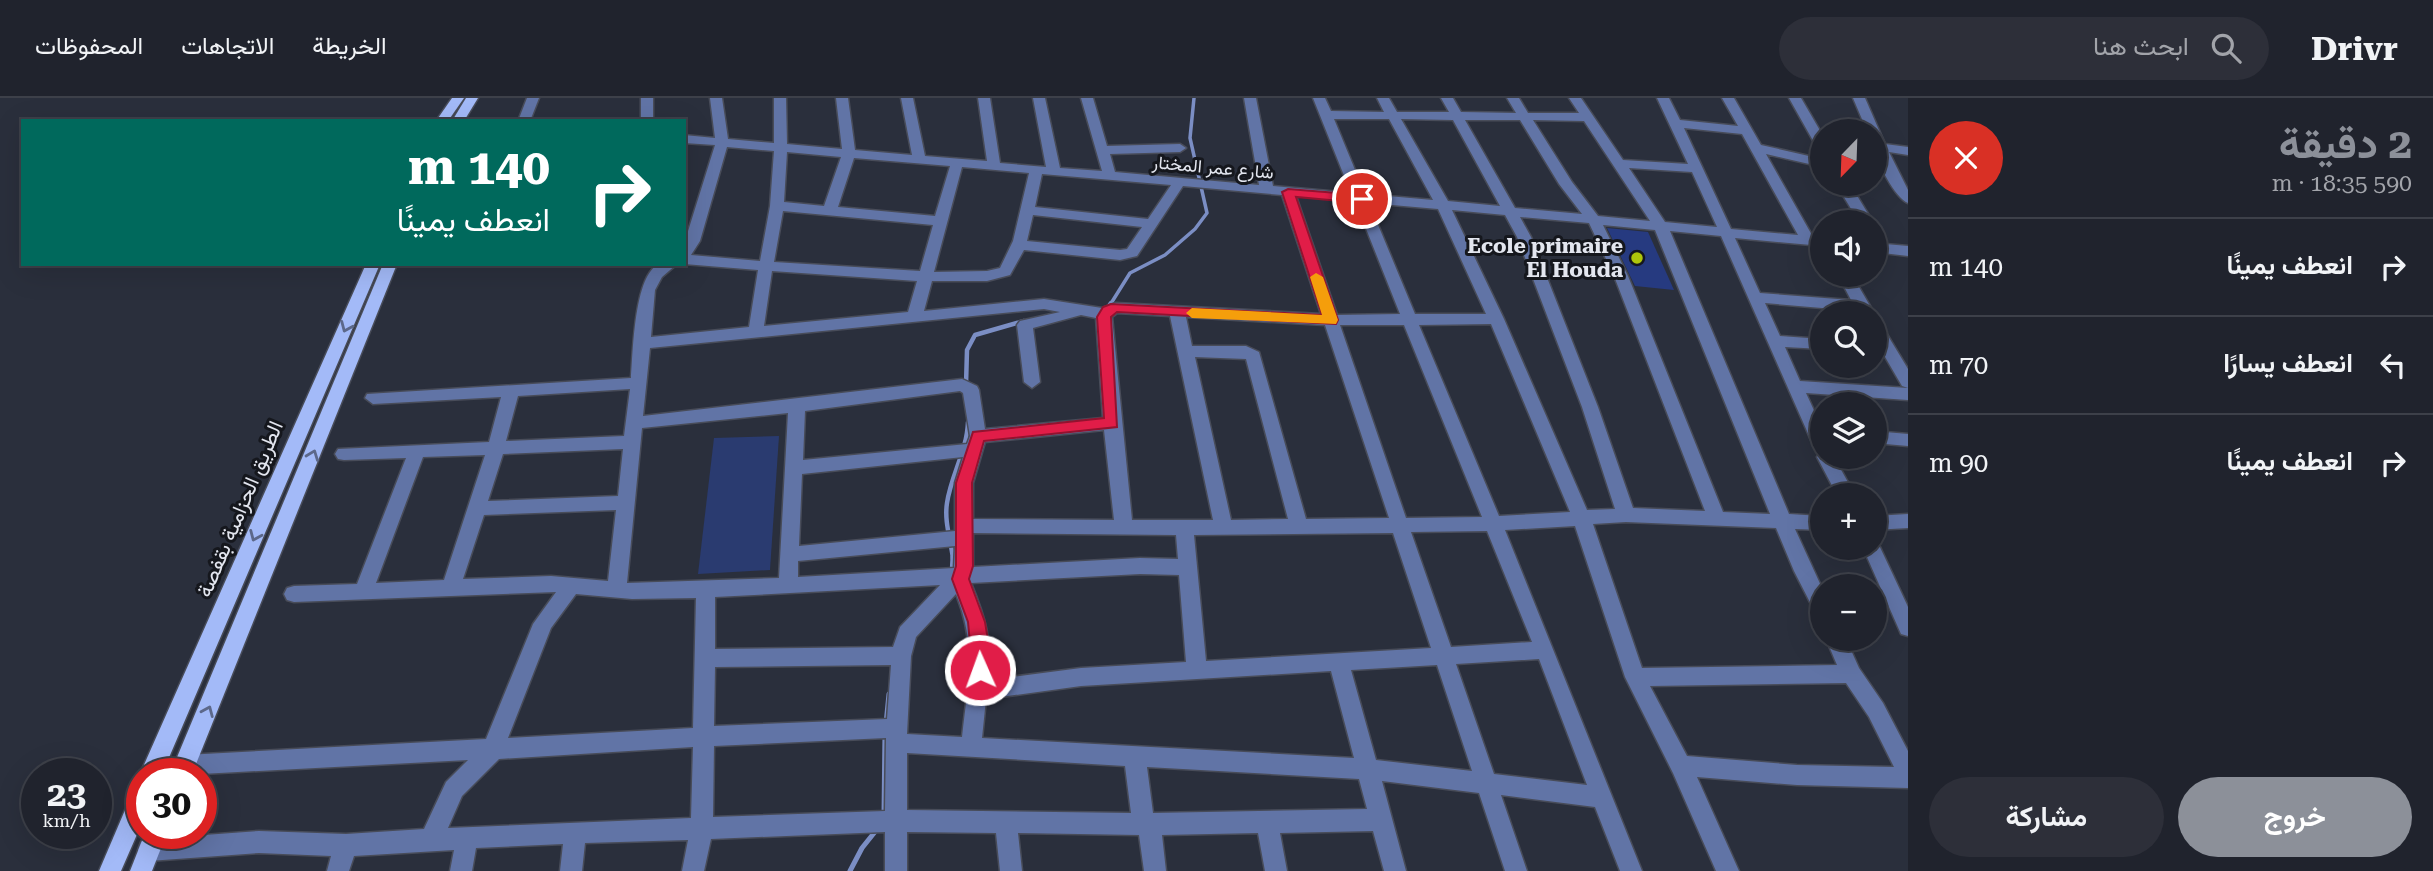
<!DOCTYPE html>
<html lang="ar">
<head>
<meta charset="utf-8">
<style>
  :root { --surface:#20232d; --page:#2d2f39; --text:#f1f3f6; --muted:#a2a4aa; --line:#3d4049; --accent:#8c9099 }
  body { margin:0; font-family:"Roboto Serif",Vazirmatn,serif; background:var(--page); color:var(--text); direction:rtl; height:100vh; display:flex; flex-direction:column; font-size:26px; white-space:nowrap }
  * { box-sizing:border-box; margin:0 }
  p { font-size:23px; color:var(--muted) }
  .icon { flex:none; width:38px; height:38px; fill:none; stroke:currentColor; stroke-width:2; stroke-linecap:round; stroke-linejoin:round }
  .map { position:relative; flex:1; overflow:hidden; direction:ltr }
  .drawer { display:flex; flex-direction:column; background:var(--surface); width:525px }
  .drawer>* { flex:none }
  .hud { position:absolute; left:21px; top:21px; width:665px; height:147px; border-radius:0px; box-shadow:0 7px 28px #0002,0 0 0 2px var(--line); direction:rtl; background:#00695c; color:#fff; overflow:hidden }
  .needle { width:46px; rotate:203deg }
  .controls { position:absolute; left:1810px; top:21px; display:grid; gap:14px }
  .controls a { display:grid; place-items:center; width:77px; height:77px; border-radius:50%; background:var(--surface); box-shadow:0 7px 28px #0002,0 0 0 2px var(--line); font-size:35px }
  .speed { position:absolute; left:21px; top:660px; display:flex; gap:14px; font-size:35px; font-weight:700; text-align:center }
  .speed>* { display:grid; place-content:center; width:91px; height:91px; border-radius:50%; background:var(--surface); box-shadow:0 7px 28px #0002,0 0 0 2px var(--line); line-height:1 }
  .speed small { font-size:18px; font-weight:400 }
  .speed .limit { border:10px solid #d22; background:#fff; color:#111 }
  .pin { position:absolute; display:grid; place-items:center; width:60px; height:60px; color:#fff; margin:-30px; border:4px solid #fff; border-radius:50%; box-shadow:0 2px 7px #0007 }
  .me { position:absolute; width:77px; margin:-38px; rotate:358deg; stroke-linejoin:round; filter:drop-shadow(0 0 5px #0008) }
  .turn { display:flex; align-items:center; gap:24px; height:147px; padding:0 21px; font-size:32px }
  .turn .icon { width:91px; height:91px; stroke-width:2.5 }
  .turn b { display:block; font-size:49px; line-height:60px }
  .round { display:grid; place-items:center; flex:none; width:74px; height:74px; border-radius:37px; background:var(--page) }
  .summary { display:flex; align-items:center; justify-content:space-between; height:119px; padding:0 21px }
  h1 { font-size:42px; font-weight:700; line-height:52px; color:var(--accent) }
  .cta { display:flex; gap:14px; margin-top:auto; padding:14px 21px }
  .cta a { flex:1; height:80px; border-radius:42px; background:var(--accent); color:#fff; font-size:28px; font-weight:700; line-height:80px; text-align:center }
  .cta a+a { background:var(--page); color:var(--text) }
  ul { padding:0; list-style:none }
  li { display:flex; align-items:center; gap:21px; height:98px; padding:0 21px; border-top:2px solid var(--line) }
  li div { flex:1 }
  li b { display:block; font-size:26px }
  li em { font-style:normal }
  header { display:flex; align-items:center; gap:42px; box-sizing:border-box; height:98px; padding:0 35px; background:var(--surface); border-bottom:2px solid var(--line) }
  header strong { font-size:33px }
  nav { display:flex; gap:38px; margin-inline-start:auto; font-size:24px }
  .search { width:490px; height:63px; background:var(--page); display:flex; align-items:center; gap:18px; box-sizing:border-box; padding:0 24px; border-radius:38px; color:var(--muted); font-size:26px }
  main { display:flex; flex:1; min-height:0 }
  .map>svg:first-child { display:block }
  .green { fill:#2a3b70 }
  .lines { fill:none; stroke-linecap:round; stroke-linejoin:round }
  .stream-far2 { stroke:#7b8ec4; stroke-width:3.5 }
  .stream-far1 { stroke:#7b8ec4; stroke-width:4.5 }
  .stream { stroke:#7b8ec4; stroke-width:5 }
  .building { fill:#263a80 }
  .minor-casing { stroke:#484c59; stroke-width:3 }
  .major-casing { stroke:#484c59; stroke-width:3 }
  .minor { fill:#6174a6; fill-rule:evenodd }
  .major { fill:#a3baf8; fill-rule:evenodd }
  .oneway { stroke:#5c688a }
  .route { fill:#e11d48; stroke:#92132f; stroke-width:2 }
  .slow { fill:#f59e0b }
  .poi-dot { fill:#aec60b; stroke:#15171d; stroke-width:2.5 }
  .labels { text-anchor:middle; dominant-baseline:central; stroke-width:6; stroke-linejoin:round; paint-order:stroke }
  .far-street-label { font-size:18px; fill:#e3e6ef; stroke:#15171d }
  .poi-label { font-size:21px; font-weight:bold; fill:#e3e6ef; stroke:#15171d; text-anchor:end }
  .street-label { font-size:21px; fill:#e3e6ef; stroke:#15171d }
</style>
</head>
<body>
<header>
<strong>Drivr</strong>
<div class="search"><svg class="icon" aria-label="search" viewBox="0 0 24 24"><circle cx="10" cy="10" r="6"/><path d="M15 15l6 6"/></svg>ابحث هنا</div>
<nav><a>الخريطة</a><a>الاتجاهات</a><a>المحفوظات</a></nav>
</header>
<main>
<section class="drawer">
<div class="summary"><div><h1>2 دقيقة</h1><p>590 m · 18:35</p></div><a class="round" style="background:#d93025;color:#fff"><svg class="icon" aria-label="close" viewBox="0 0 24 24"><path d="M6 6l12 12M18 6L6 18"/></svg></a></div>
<ul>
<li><svg class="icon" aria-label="right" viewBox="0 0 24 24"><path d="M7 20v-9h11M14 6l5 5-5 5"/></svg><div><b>انعطف يمينًا</b></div><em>140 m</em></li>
<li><svg class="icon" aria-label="left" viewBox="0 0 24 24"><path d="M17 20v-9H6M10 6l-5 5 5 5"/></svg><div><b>انعطف يسارًا</b></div><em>70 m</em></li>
<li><svg class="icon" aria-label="right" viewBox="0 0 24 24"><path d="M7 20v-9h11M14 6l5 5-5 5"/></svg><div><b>انعطف يمينًا</b></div><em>90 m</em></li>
</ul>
<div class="cta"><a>خروج</a><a>مشاركة</a></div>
</section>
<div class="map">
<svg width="1908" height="773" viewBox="0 0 1908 773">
  <rect width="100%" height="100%" fill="#2a2f3c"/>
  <path class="green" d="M779,338L770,472L698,476L714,340Z"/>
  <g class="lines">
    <path class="stream-far2" d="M1110,207L1130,175L1165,157L1195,131L1207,115L1190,40L1194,0"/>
    <g class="stream-far1">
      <path d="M1109,208L1111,205"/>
      <path d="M966,287L967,252L975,237L1024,223"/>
      <path d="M953,461C951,442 944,424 947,405C951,377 967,353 968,324"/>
    </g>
    <g class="stream">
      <path d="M952,475L953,459"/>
      <path d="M886,626L889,596"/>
      <path d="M884,716L885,634"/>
      <path d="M850,773L862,750L878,730"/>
    </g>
  </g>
  <path class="building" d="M1607,130L1648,134L1674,192L1635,188Z"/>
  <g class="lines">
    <g class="minor-casing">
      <g id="minor">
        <path d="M527,0H539L530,23H518Z"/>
        <rect x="641" y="0" width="12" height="23"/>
        <path d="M710,0H722L728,41L774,45V0H786L787,46L842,51L836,0H848L855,52L912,57L901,0H913L925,58L987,63L978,0H990L1000,65L1046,69L1033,0H1045L1060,70L1102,73L1081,0H1093L1107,48L1180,46L1186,50L1180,54L1110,56L1115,74L1259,87L1244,0H1256L1273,88L1351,95L1313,0H1325L1331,13L1384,14L1377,0H1389L1397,14H1449L1441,0H1453L1461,14L1516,15L1507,0H1519L1528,15H1579L1569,0H1581L1623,62L1688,66L1657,0H1669L1680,22L1738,28L1722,0H1734L1761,47L1822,61V69L1766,56L1813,139L1822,140V148L1735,140L1760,195L1851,202L1838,177H1852L1873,213L1859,215L1857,213L1765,205L1780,238L1822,241V251L1785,249L1800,283L1908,290V302L1806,295L1822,330V359H1834L1855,397H1837L1817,359L1820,355L1814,349L1721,138L1670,133L1789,416L1822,418V432L1795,431L1822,490V516L1815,514L1794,473L1776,430L1626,424L1593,426L1642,570L1837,567L1826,541H1846L1859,570L1883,605L1908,653V690L1797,687L1697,679L1739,773H1716L1673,675L1625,579L1575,428L1505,432L1642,773H1620L1595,709L1501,697L1527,773H1505L1479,695L1382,683L1406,773H1384L1373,733L1280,735L1287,773H1265L1258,735L1162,737L1166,773H1144L1139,737L1018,735L1022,773H1000L996,735L907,734V773H885V734L711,741L704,773H682L688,742L585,745L582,773H560L563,746L476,750L472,773H450L454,752L354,758L349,773H327L331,758L259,755L149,763L141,760L138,752L141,744L149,741L259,733L346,736L424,731L446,684L468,662L201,676H181L174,667L177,660L185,657L486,641L533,526L556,494L294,504L287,502L284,496L287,490L294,488L357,486L406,360L344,362L338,361L335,356L338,351L489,344L501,299L373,306L365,300L367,296L631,280C633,256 634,174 660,166C665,165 672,166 677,166L662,179L655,192L651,239L749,229L758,172L684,166V146L715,47L684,45V37L715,40ZM1334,21H1389L1433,102L1365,96ZM1401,21L1453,22L1500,108L1448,103ZM1465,22H1520L1559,86L1582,116L1515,110ZM1533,22L1584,23L1650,123L1598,118L1572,84ZM1684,30L1742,36L1798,137L1731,131ZM727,49L774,53L770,108L760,163L691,157L700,143ZM787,54L841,59L824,108L784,104ZM854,60L950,68L935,118L838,109ZM962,69L1029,75L1013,143L1000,170L987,173L934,174ZM1629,70L1692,74L1717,129L1665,124ZM1042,76L1171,87L1148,121L1035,109ZM1183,88L1282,97L1321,216L1116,205L1102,210L1044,201L924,213L932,183H987L1010,177L1024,152L1120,162L1137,158ZM1296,98L1355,103L1400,216L1337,217ZM1369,105L1438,111L1486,216H1415ZM1452,112L1505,117L1517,139L1582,309L1615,411L1587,412L1504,221ZM783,113L933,127L920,173L774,164ZM1033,117L1142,129L1127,151L1120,152L1027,143ZM1520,119L1589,125L1614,178L1705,413L1633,410L1598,309L1531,139ZM1603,127L1655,132L1770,416L1723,414L1628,178ZM772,173L917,183L908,214L764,228ZM1044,211L1060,214L1020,223L1017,227L1024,284L1032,290L1040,284L1033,230L1081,217L1096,220L1103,320L985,331L979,292L977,288L962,281L643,318L650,250ZM1117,215L1170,218L1213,422H1132L1112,219ZM1186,219L1325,227L1389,420L1306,421L1259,254L1246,248H1192ZM1491,226L1570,414L1499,418L1419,227ZM1340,227H1404L1482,419L1406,420ZM1195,259L1246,261L1288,421L1231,422ZM630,291L624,338L506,343L518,298ZM960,293L963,295L970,338L967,346L803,362L805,313ZM788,315L779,480L627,485L642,330ZM1104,332L1114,422L973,421V385L985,344ZM623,351L618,398L488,403L503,356ZM485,357L444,482L376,485L423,359ZM963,359L955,385V433L799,448L802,376ZM616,412L608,483L551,478L463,481L484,417ZM1487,433L1532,544L1451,549L1411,434ZM973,435L1176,437L1178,461L1140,460L973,469ZM1393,435L1431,550L1206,563L1194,437ZM955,448L954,470L798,479V463ZM1140,476L1179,477L1186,564L1081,570L988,582C992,543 986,521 971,485ZM940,487L900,529L893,549L715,551V499ZM576,496L632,501L696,500L693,630L508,640L551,530ZM956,496C977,549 968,584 962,639L907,636L911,558L916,539ZM1539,561L1587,687L1494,676L1456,566ZM891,567L887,621L714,628L715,569ZM1437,567L1472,673L1376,662L1351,572ZM1331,573L1354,660L982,640L986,601L1081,588ZM1846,585L1869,619L1894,669L1797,667L1687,658L1650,588ZM886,640L885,713L713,719L714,648ZM693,649L691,720L448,730L462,698L499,661ZM907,655L1125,668L1131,715L907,712ZM1147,669L1359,681L1367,711L1153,715Z"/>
        <path d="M1789,0H1801L1822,36V52L1816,48Z"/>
        <path d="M1853,0H1865L1885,46L1908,49V57L1889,54L1908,92V105C1895,100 1877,64 1874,51C1873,46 1874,39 1874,33H1867Z"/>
        <path d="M1836,86H1850L1873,124H1859Z"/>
        <path d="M1874,145L1908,148V158L1874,154Z"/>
        <path d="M1874,222L1879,223L1908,271V290L1902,288L1874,240Z"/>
        <path d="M1874,333L1908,336V348L1874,345Z"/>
        <path d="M1908,416V430L1874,432V418Z"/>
        <path d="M1874,443L1878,445L1908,509V538L1901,536L1863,450H1874Z"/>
      </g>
    </g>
    <g class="major-casing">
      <g id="major">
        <path d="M452,0H464L448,23H436Z"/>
        <path d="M466,0H478L464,23H452Z"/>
        <path d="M366,166H380L162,676H142V679L140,676L143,669Z"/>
        <path d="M383,166H397L192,676H170Z"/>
        <path d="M142,688V725L121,773H99L134,691Z"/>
        <path d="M145,735H167L152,773H130Z"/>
      </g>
    </g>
    <use href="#minor" class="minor"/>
    <use href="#major" class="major"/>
  </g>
  <defs><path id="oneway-chevron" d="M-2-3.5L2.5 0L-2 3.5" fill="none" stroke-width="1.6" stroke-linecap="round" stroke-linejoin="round" transform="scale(1.75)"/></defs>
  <g class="oneway">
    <use href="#oneway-chevron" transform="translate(346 229) rotate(113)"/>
    <use href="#oneway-chevron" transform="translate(313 357) rotate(-69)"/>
    <use href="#oneway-chevron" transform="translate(255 438) rotate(113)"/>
    <use href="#oneway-chevron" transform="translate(208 613) rotate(-67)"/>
  </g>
  <path class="route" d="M1288,91L1362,97L1368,101L1362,105L1296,99L1338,222L1336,226L1117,214L1111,219L1117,329L984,343L972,385L973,468L969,481L985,524L990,554L986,578H973L968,524L952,481L956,468V385L973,334L1104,320L1097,219L1103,209L1111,206L1322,217L1282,94Z"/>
  <path class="slow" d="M1316,175L1323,179L1338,222L1336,226L1192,220L1186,215L1192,210L1322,217L1310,179Z"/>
  <circle class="poi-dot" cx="1637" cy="160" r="7"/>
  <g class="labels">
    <g class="far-street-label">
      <text transform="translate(1213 69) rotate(5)">شارع عمر المختار</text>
    </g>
    <g class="poi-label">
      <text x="1623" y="148">Ecole primaire<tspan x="1623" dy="24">El Houda</tspan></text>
    </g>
    <g class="street-label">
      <text transform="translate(240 411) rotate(-67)">الطريق الحزامية بقفصة</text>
    </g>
  </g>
</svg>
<div class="controls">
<a><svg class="needle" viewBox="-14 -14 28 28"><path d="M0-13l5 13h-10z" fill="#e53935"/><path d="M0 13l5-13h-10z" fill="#a2a4aa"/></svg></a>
<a><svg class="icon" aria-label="sound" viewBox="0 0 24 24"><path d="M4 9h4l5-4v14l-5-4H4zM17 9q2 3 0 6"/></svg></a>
<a><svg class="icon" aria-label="search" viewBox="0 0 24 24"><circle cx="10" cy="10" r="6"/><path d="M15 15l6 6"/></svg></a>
<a><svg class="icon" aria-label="layers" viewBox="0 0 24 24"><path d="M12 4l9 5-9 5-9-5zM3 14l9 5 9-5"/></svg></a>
<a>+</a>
<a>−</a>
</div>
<div class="speed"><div>23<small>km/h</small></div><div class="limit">30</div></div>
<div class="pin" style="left:1362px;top:101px;background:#d93025"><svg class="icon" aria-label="arrive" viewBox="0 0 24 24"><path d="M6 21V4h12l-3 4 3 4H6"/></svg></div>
<svg class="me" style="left:980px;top:572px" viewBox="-20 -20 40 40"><circle r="17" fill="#e11d48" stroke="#fff" stroke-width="3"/><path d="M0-11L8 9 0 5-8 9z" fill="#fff"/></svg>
<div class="hud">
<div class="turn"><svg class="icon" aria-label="right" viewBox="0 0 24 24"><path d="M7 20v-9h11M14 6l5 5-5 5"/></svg><div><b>140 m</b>انعطف يمينًا</div></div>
</div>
</div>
</main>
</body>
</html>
